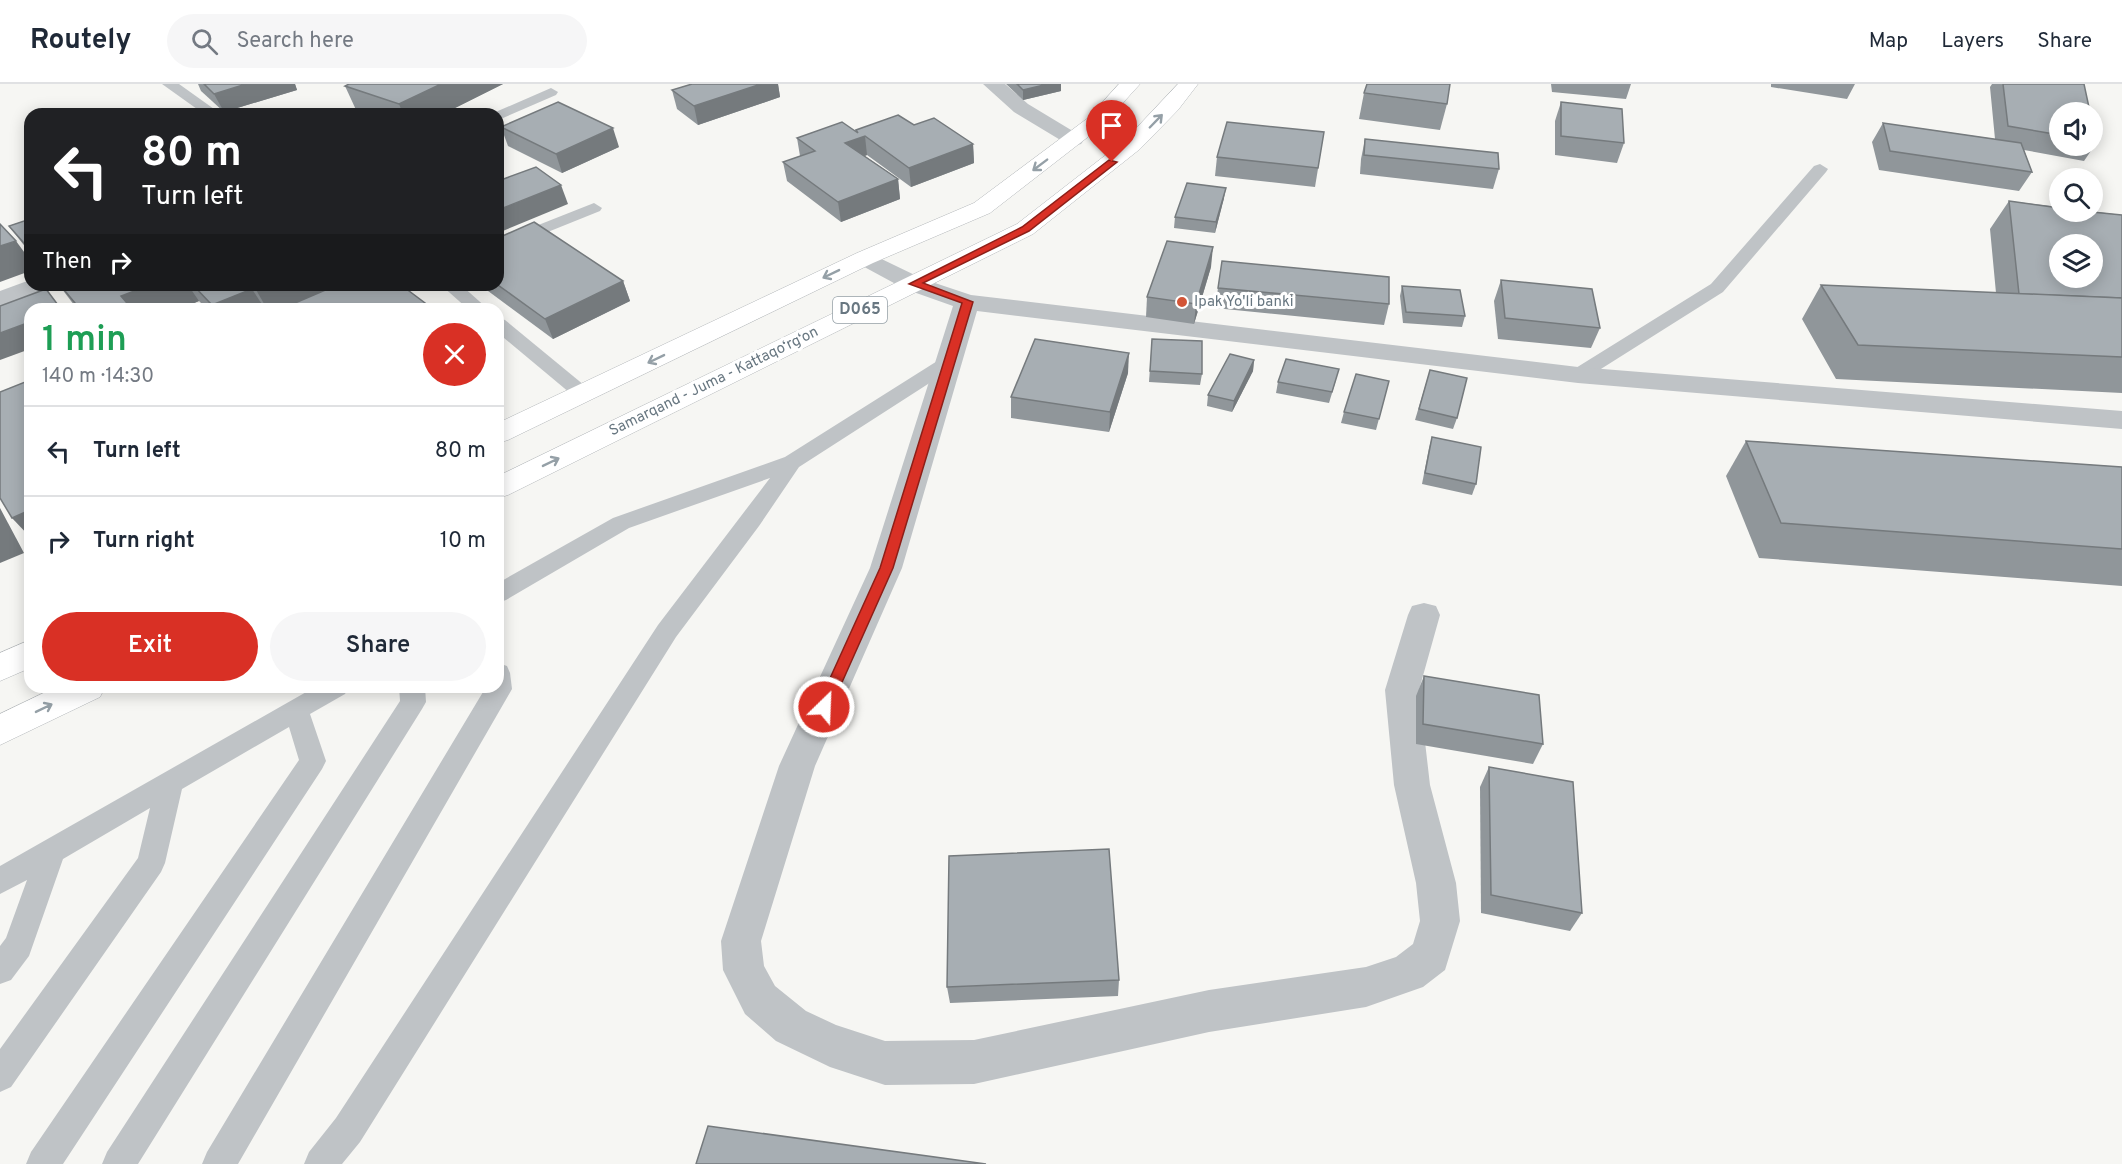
<!DOCTYPE html>
<html lang="en">
<head>
<meta charset="utf-8">
<style>
  :root { --surface:#fff; --page:#f6f6f7; --text:#1f2937; --muted:#747a83; --line:#e0e1e3; --accent:#d93025 }
  body { margin:0; font-family:Overpass,sans-serif; background:var(--page); color:var(--text); height:100vh; display:flex; flex-direction:column; font-size:22px; white-space:nowrap }
  * { box-sizing:border-box; margin:0 }
  p { font-size:20px; color:var(--muted) }
  .icon { flex:none; width:33px; height:33px; fill:none; stroke:currentColor; stroke-width:2; stroke-linecap:round; stroke-linejoin:round }
  .map { position:relative; flex:1; overflow:hidden }
  .drawer { position:absolute; left:24px; top:219px; width:480px; height:390px; display:flex; flex-direction:column; background:var(--surface); border-radius:18px; box-shadow:0 3px 15px #0003 }
  .drawer>* { flex:none }
  .banner { position:absolute; left:24px; top:24px; width:480px; height:183px; border-radius:18px; box-shadow:0 3px 15px #0003; background:#202124; color:#fff; overflow:hidden }
  .buttons { position:absolute; left:2049px; top:18px; display:grid; gap:12px }
  .buttons a { display:grid; place-items:center; width:54px; height:54px; border-radius:50%; background:var(--surface); box-shadow:0 3px 15px #0003; font-size:30px }
  .pin { position:absolute; display:grid; place-items:center; width:51px; height:51px; color:#fff; margin:-62px -26px; border-radius:50% 50% 50% 0; rotate:-45deg; box-shadow:0 0 6px #0007 }
  .pin .icon { rotate:45deg }
  .me { position:absolute; width:66px; margin:-33px; rotate:24deg; stroke-linejoin:round; filter:drop-shadow(0 0 4px #0008) }
  .turn { display:flex; align-items:center; gap:21px; height:126px; padding:0 18px; font-size:27px }
  .turn .icon { width:78px; height:78px; stroke-width:2.5 }
  .turn b { display:block; font-size:42px; line-height:51px }
  .then { display:flex; align-items:center; height:57px; padding:0 18px; background:#0003; gap:12px; font-size:22px }
  .round { display:grid; place-items:center; flex:none; width:63px; height:63px; border-radius:32px; background:var(--page) }
  .overview { display:flex; align-items:center; justify-content:space-between; height:102px; padding:0 18px }
  h1 { font-size:36px; font-weight:600; line-height:45px; color:#1e9e55 }
  .cta { display:flex; gap:12px; margin-top:auto; padding:12px 18px }
  .cta a { flex:1; height:69px; border-radius:36px; background:var(--accent); color:#fff; font-size:24px; font-weight:600; line-height:69px; text-align:center }
  .cta a+a { background:var(--page); color:var(--text) }
  ul { padding:0; list-style:none }
  li { display:flex; align-items:center; gap:18px; height:90px; padding:0 18px; border-top:2px solid var(--line) }
  li div { flex:1 }
  li b { display:block; font-size:22px }
  li em { font-style:normal }
  header { display:flex; align-items:center; gap:36px; box-sizing:border-box; height:84px; padding:0 30px; background:var(--surface); border-bottom:2px solid var(--line) }
  header strong { font-size:28px }
  nav { display:flex; gap:33px; margin-inline-start:auto; font-size:21px }
  .search { width:420px; height:54px; background:var(--page); display:flex; align-items:center; gap:15px; box-sizing:border-box; padding:0 21px; border-radius:33px; color:var(--muted); font-size:22px }
  .map>svg:first-child { display:block }
  .lines { fill:none; stroke-linecap:round; stroke-linejoin:round }
  .primary-casing { stroke:#b3b7ba; stroke-width:1 }
  .lane { fill:#bfc3c6; fill-rule:evenodd }
  .street { fill:#bfc3c6; fill-rule:evenodd }
  .primary { fill:#fff; fill-rule:evenodd }
  .wall { fill:#90969a }
  .shaded-wall { fill:#757a7d }
  .building { fill:#a7aeb3; stroke:#757a7d; stroke-width:1.5; fill-rule:evenodd }
  .oneway { stroke:#95a0a7 }
  .route { fill:#d93025; stroke:#8d1f18; stroke-width:1.5 }
  .poi-dot { fill:#d25537; stroke:#fff; stroke-width:2 }
  .labels { text-anchor:middle; dominant-baseline:central; stroke-width:6; stroke-linejoin:round; paint-order:stroke }
  .far-poi-label { font-size:15px; fill:#687781; stroke:#fff; text-anchor:start }
  .far-street-label { font-size:15px; fill:#687781; stroke:#fff }
  .shield { fill:#fff; stroke:#95a0a7; stroke-width:1.5 }
  .shield-label { font-size:16px; font-weight:bold; fill:#687781 }
</style>
</head>
<body>
<header>
<strong>Routely</strong>
<div class="search"><svg class="icon" aria-label="search" viewBox="0 0 24 24"><circle cx="10" cy="10" r="6"/><path d="M15 15l6 6"/></svg>Search here</div>
<nav><a>Map</a><a>Layers</a><a>Share</a></nav>
</header>
<div class="map">
<svg width="2122" height="1080" viewBox="0 0 2122 1080">
  <rect width="100%" height="100%" fill="#f6f6f3"/>
  <g class="lines">
    <g class="primary-casing">
      <g id="primary">
        <path d="M1119,0H1140L1102,42L990,129L873,179L508,356L498,359V339L857,169L974,119L1088,34Z"/>
        <path d="M1178,0H1198L1178,26L1140,65L1033,150L508,411L498,414V392L1017,140L1125,56Z"/>
        <path d="M30,556V584L0,597V569Z"/>
        <path d="M56,603H105L100,613L0,661V630Z"/>
      </g>
    </g>
    <g class="lane">
      <path d="M162,0H179L221,30H204Z"/>
      <path d="M551,4L558,8L556,11L503,34L498,35V30H491Z"/>
      <path d="M1820,80L1828,85L1826,88L1723,208L1585,295H1571L1568,291L1571,287L1711,200L1814,82Z"/>
      <path d="M594,119L602,124L600,127L498,168V157Z"/>
      <path d="M441,201H461L488,225H468Z"/>
      <path d="M498,234L505,236L590,306L593,310L590,314L583,316L576,314L498,249Z"/>
      <path d="M949,272L956,274L959,278L956,282L799,383L759,442L676,553L360,1058L342,1080H304L309,1068L336,1034L658,541L770,394L629,444L506,516L498,519V499L613,434L785,373L942,274Z"/>
      <path d="M498,579L507,582L510,589L512,605L238,1080H202L207,1068L486,603H498Z"/>
      <path d="M315,603H349L345,610L310,630L326,677L322,685L63,1080H26L31,1068L299,676L289,643L182,705L165,779L161,788L11,1003L0,1008V965L138,774L150,724L63,775L29,872L11,896L0,900V862L6,854L27,796L0,810V782Z"/>
      <path d="M399,603H425L426,618L422,625L138,1080H102L107,1068L400,617Z"/>
    </g>
    <g class="street">
      <path d="M983,0H1005L1028,20L1081,52L1084,56L1081,60L1074,62L1067,60L1014,28Z"/>
      <path d="M865,167L923,195L971,211L1578,283L2122,327V345L1578,299L977,227L902,484L815,682L761,857L764,882L775,902L806,927L836,941L885,957L974,956L1209,906L1366,883L1396,873L1413,860L1420,837L1416,799L1394,701L1385,606L1408,531L1412,522L1424,519L1436,522L1440,531L1419,606L1430,701L1456,799L1460,837L1445,886L1423,903L1366,923L1209,948L974,1000L885,1001L830,983L776,957L745,930L723,886L721,857L779,682L870,484L953,222L905,205L857,179L853,174L857,169Z"/>
      <path d="M30,196V201H51L48,206L0,222V207Z"/>
    </g>
    <use href="#primary" class="primary"/>
  </g>
  <g class="wall">
    <path d="M198,0H295L297,6L224,28L201,7Z"/>
    <path d="M503,0L443,30H363L357,28L345,2Z"/>
    <path d="M692,0H778L780,13L698,41L677,25L672,6Z"/>
    <path d="M1006,0H1061V7L1023,16Z"/>
    <path d="M1551,0H1631L1626,15L1552,8Z"/>
    <path d="M1771,0H1855L1847,15L1771,3Z"/>
    <path d="M1992,0H2084L2060,28V62H2092V38L2097,58L2084,77L2024,66L2032,88L2019,107L1879,86L1872,58L1883,39L1995,55L1990,3Z"/>
    <path d="M1364,9L1447,20L1440,46L1359,35Z"/>
    <path d="M1561,18L1624,59L1617,79L1555,71V37Z"/>
    <path d="M914,41L973,60L974,79L911,103L867,71L865,72L898,95L900,115L841,138L787,97L783,78L800,72L797,54L856,48V46Z"/>
    <path d="M501,43L619,63L562,89L508,62Z"/>
    <path d="M1324,48L1315,103L1215,92L1217,73Z"/>
    <path d="M1365,55L1499,85L1493,105L1360,90L1361,75Z"/>
    <path d="M1224,114L1215,149L1174,144L1175,133Z"/>
    <path d="M2009,117L2122,131V309L1836,295L1802,235L1821,201L1996,209L1990,145Z"/>
    <path d="M30,135V169L9,142Z"/>
    <path d="M1211,183L1194,240L1146,233L1147,213Z"/>
    <path d="M1501,196L1600,244L1591,264L1498,255L1494,217Z"/>
    <path d="M623,197L630,217L553,255L480,201Z"/>
    <path d="M59,201H401L433,225H207L199,217L180,225H77Z"/>
    <path d="M1402,202L1465,232L1462,243L1403,239L1400,212Z"/>
    <path d="M1218,204L1389,220L1384,241L1215,224Z"/>
    <path d="M1152,255L1202,290L1200,301L1149,298Z"/>
    <path d="M1254,276L1253,287L1232,328L1207,322L1208,311Z"/>
    <path d="M1430,286L1457,334L1453,345L1415,336Z"/>
    <path d="M1128,289L1109,348L1011,334V313Z"/>
    <path d="M1336,296L1329,319L1276,309L1278,298Z"/>
    <path d="M1389,297L1376,346L1341,339L1344,328Z"/>
    <path d="M1432,353L1476,400L1472,411L1422,400L1429,364Z"/>
    <path d="M1746,357L2122,383V502L1759,474L1726,392Z"/>
    <path d="M1424,592L1543,660L1533,680L1416,660V612Z"/>
    <path d="M1489,683L1582,829L1570,847L1481,829L1480,703Z"/>
    <path d="M1119,896L1118,912L950,919L947,903Z"/>
  </g>
  <g class="shaded-wall">
    <path d="M246,0H295L297,6L224,28L214,10Z"/>
    <path d="M441,0H503L443,30H403L399,20Z"/>
    <path d="M761,0H778L780,13L698,41L694,22Z"/>
    <path d="M1048,0H1061V7L1023,16V6Z"/>
    <path d="M613,44L619,63L562,89L556,70Z"/>
    <path d="M865,52L867,71L848,78L845,59Z"/>
    <path d="M973,60L974,79L911,103L909,84Z"/>
    <path d="M898,95L900,115L841,138L838,118Z"/>
    <path d="M561,101L568,120L498,149V126Z"/>
    <path d="M1226,104L1224,114L1215,149L1216,138Z"/>
    <path d="M16,157L30,176V187L0,198V162Z"/>
    <path d="M1213,163L1211,183L1194,240L1196,220Z"/>
    <path d="M623,197L630,217L553,255L545,235Z"/>
    <path d="M150,201H188L199,217L180,225H130L121,212Z"/>
    <path d="M261,201H346L288,225H267L255,204Z"/>
    <path d="M252,205L265,225H215L212,221Z"/>
    <path d="M30,238V265L0,276V249Z"/>
    <path d="M1129,269L1128,289L1109,348L1110,328Z"/>
    <path d="M1254,276L1253,287L1232,328L1234,317Z"/>
    <path d="M0,424L24,469L0,479Z"/>
    <path d="M30,426V453L12,434Z"/>
  </g>
  <g class="building">
    <path d="M204,0H246L214,10Z"/>
    <path d="M349,0H441L399,20L345,2Z"/>
    <path d="M692,0H761L694,22L672,6Z"/>
    <path d="M1017,0H1048L1023,6Z"/>
    <path d="M1367,0H1450L1447,20L1364,9Z"/>
    <path d="M2003,0H2084L2090,28H2060V51L2008,42Z"/>
    <path d="M558,18L613,44L556,70L501,43Z"/>
    <path d="M1561,18L1622,25L1624,59L1561,52Z"/>
    <path d="M898,31L914,41L934,34L973,60L909,84L865,52L845,59L898,95L838,118L783,78L815,67L797,54L842,38L858,49L856,46Z"/>
    <path d="M1227,38L1324,48L1318,84L1217,73Z"/>
    <path d="M2092,38L2097,58L2092,57Z"/>
    <path d="M1883,39L2021,59L2032,88L1890,67Z"/>
    <path d="M1365,55L1498,69L1499,85L1364,71Z"/>
    <path d="M536,83L561,101L498,126V97Z"/>
    <path d="M1187,99L1226,104L1216,138L1175,133Z"/>
    <path d="M2009,117L2060,124V128H2092L2122,131V214L2019,210ZM2060,160H2092V194H2060Z"/>
    <path d="M30,135V166L9,142Z"/>
    <path d="M534,138L623,197L545,235L498,201V154Z"/>
    <path d="M0,140L16,157L0,162Z"/>
    <path d="M1167,157L1213,163L1196,220L1147,213Z"/>
    <path d="M1222,177L1389,193V220L1218,204Z"/>
    <path d="M1501,196L1592,205L1600,244L1505,234Z"/>
    <path d="M60,201H150L121,212L132,225H80Z"/>
    <path d="M193,201H248L252,205L212,221Z"/>
    <path d="M252,201H261L255,204Z"/>
    <path d="M337,201H401L433,225H281Z"/>
    <path d="M1821,201L2122,214V273L1858,261Z"/>
    <path d="M1402,202L1460,206L1465,232L1406,228Z"/>
    <path d="M46,205L61,225H30V238L0,249V222Z"/>
    <path d="M1035,255L1129,269L1110,328L1011,313Z"/>
    <path d="M1152,255L1202,257V290L1150,287Z"/>
    <path d="M1230,270L1254,276L1234,317L1208,311Z"/>
    <path d="M1286,275L1339,285L1332,308L1278,298Z"/>
    <path d="M1430,286L1467,294L1457,334L1419,325Z"/>
    <path d="M1356,290L1389,297L1379,335L1344,328Z"/>
    <path d="M30,296V426L12,434L0,414V308Z"/>
    <path d="M1432,353L1481,363L1476,400L1425,389Z"/>
    <path d="M1746,357L2122,383V465L1781,439Z"/>
    <path d="M1424,592L1539,611L1543,660L1423,640Z"/>
    <path d="M1489,683L1573,698L1582,829L1491,811Z"/>
    <path d="M1109,765L1119,896L947,903L949,772Z"/>
    <path d="M708,1042L986,1080H696Z"/>
  </g>
  <defs><path id="oneway-shaft" d="M-6 0H5M1.5-3L5.5 0L1.5 3" fill="none" stroke-width="1.6" stroke-linecap="round" stroke-linejoin="round" transform="scale(1.5)"/></defs>
  <g class="oneway">
    <use href="#oneway-shaft" transform="translate(1156 37) rotate(-46)"/>
    <use href="#oneway-shaft" transform="translate(1040 81) rotate(143)"/>
    <use href="#oneway-shaft" transform="translate(831 190) rotate(154)"/>
    <use href="#oneway-shaft" transform="translate(656 275) rotate(154)"/>
    <use href="#oneway-shaft" transform="translate(551 378) rotate(-26)"/>
    <use href="#oneway-shaft" transform="translate(44 624) rotate(-26)"/>
  </g>
  <path class="route" d="M1109,76L1117,78L1029,147L923,199L973,218L893,484L831,623L829,627H819L817,623L880,484L962,219L909,200L1022,143Z"/>
  <circle class="poi-dot" cx="1182" cy="218" r="6"/>
  <g class="labels">
    <g class="far-poi-label">
      <text x="1194" y="218">Ipak Yo'li banki</text>
    </g>
    <g class="far-street-label">
      <text transform="translate(714 298) rotate(-26)">Samarqand - Juma - Kattaqo‘rg‘on</text>
    </g>
    <rect class="shield" x="833" y="213" width="54" height="26" rx="4.5"/>
    <g class="shield-label">
      <text x="860" y="226">D065</text>
    </g>
  </g>
</svg>
<div class="buttons">
<a><svg class="icon" aria-label="sound" viewBox="0 0 24 24"><path d="M4 9h4l5-4v14l-5-4H4zM17 9q2 3 0 6"/></svg></a>
<a><svg class="icon" aria-label="search" viewBox="0 0 24 24"><circle cx="10" cy="10" r="6"/><path d="M15 15l6 6"/></svg></a>
<a><svg class="icon" aria-label="layers" viewBox="0 0 24 24"><path d="M12 4l9 5-9 5-9-5zM3 14l9 5 9-5"/></svg></a>
</div>
<div class="pin" style="left:1112px;top:78px;background:#d93025"><svg class="icon" aria-label="arrive" viewBox="0 0 24 24"><path d="M6 21V4h12l-3 4 3 4H6"/></svg></div>
<svg class="me" style="left:824px;top:623px" viewBox="-20 -20 40 40"><circle r="17" fill="#d93025" stroke="#fff" stroke-width="3"/><path d="M0-11L8 9 0 5-8 9z" fill="#fff"/></svg>
<div class="banner">
<div class="turn"><svg class="icon" aria-label="left" viewBox="0 0 24 24"><path d="M17 20v-9H6M10 6l-5 5 5 5"/></svg><div><b>80 m</b>Turn left</div></div>
<div class="then">Then<svg class="icon" aria-label="right" viewBox="0 0 24 24"><path d="M7 20v-9h11M14 6l5 5-5 5"/></svg></div>
</div>
<section class="drawer">
<div class="overview"><div><h1>1 min</h1><p>140 m · 14:30</p></div><a class="round" style="background:#d93025;color:#fff"><svg class="icon" aria-label="close" viewBox="0 0 24 24"><path d="M6 6l12 12M18 6L6 18"/></svg></a></div>
<ul>
<li><svg class="icon" aria-label="left" viewBox="0 0 24 24"><path d="M17 20v-9H6M10 6l-5 5 5 5"/></svg><div><b>Turn left</b></div><em>80 m</em></li>
<li><svg class="icon" aria-label="right" viewBox="0 0 24 24"><path d="M7 20v-9h11M14 6l5 5-5 5"/></svg><div><b>Turn right</b></div><em>10 m</em></li>
</ul>
<div class="cta"><a>Exit</a><a>Share</a></div>
</section>
</div>
</body>
</html>
